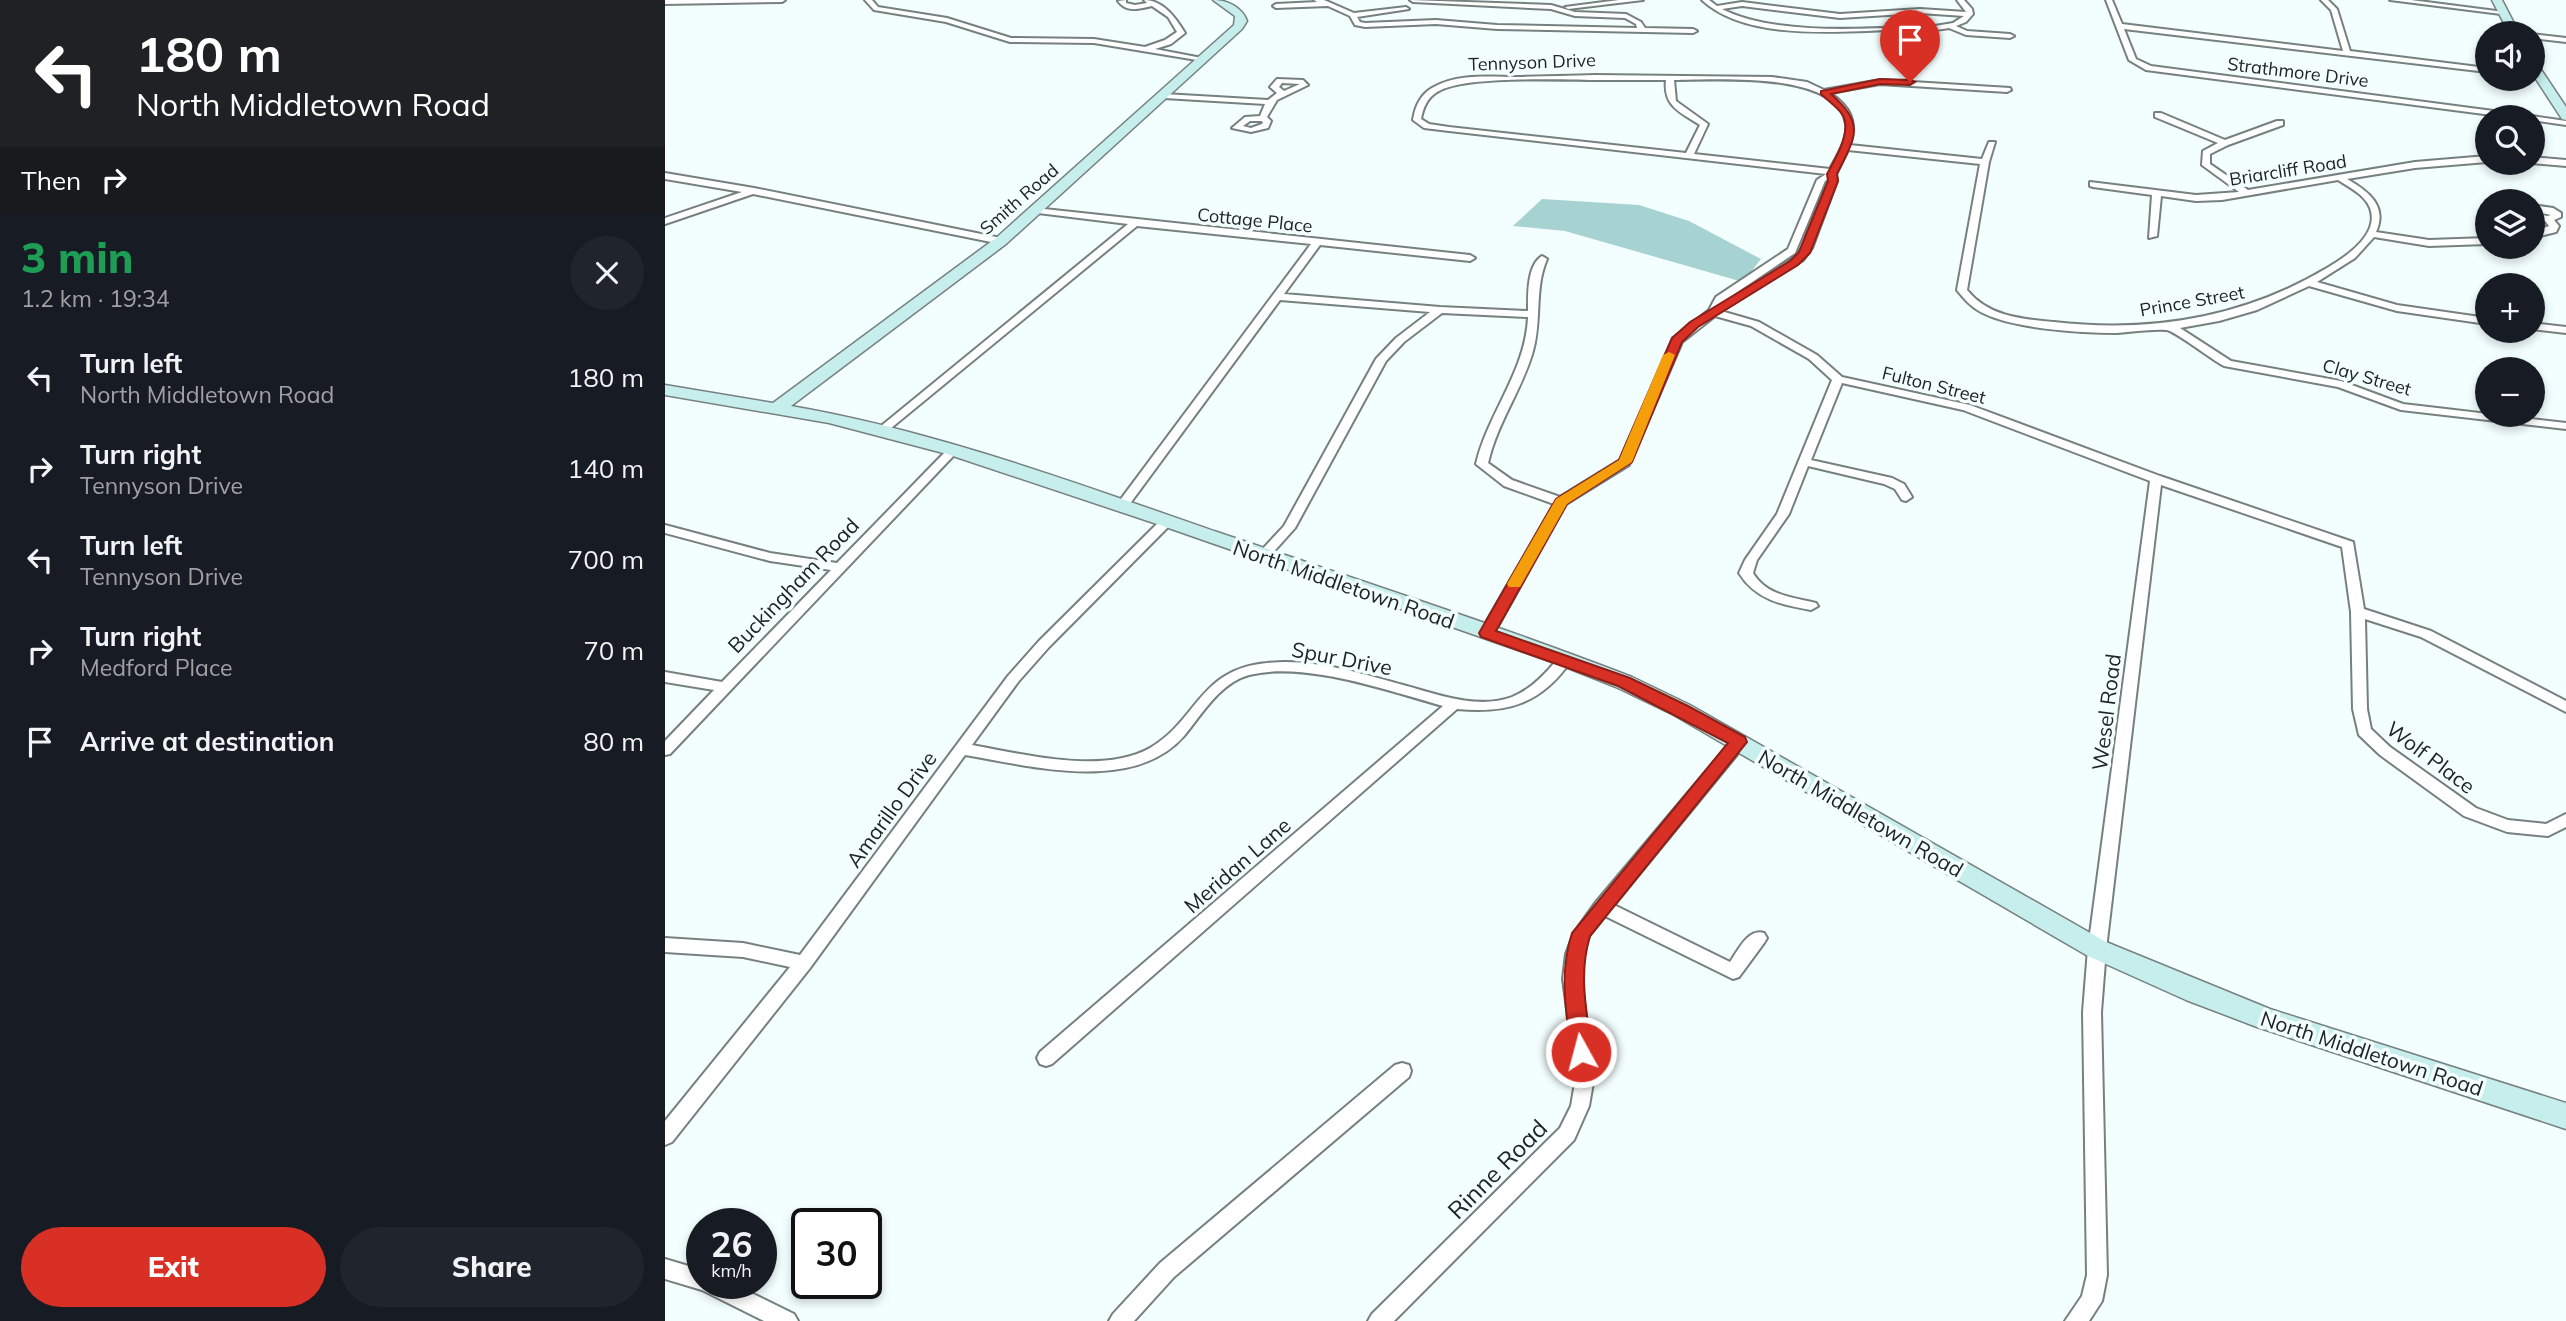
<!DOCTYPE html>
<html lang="en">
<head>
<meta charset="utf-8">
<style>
  :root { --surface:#171b24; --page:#20242c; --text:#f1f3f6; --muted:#9ea1a6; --accent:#d93025 }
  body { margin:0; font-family:Mulish,sans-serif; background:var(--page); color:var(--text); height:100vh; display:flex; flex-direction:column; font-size:26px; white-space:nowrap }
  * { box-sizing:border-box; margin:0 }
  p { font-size:23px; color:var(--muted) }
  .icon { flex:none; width:38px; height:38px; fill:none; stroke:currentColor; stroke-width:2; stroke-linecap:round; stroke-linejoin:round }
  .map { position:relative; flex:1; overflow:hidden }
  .sheet { display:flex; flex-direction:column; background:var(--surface); width:665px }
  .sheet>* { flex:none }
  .guide { background:#202124; color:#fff; overflow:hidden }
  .tools { position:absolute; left:1810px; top:21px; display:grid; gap:14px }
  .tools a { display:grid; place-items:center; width:70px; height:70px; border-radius:50%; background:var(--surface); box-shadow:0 4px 10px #0003; font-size:35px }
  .speed { position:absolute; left:21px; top:1208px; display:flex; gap:14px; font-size:35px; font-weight:700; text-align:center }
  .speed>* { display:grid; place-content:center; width:91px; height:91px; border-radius:50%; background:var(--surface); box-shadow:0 4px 10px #0003; line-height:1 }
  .speed small { font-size:18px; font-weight:400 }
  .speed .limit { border:4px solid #111; border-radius:10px; background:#fff; color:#111 }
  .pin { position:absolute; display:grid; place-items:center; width:60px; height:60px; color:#fff; margin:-72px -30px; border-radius:50% 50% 50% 0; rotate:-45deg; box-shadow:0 0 7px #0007 }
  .pin .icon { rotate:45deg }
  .me { position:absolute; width:77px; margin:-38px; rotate:353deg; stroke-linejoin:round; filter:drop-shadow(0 0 5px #0008) }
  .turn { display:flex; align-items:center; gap:24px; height:147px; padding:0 21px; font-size:32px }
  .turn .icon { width:91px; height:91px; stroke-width:2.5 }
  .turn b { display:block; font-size:49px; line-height:60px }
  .then { display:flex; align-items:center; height:66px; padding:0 21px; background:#0003; gap:14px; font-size:26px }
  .round { display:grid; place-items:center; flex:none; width:74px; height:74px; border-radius:37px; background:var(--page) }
  .head { display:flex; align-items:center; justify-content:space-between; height:119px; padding:0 21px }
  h1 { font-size:42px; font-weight:800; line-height:52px; color:#1e9e55 }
  .button { display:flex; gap:14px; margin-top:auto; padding:14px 21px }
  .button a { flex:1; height:80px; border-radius:42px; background:var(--accent); color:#fff; font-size:28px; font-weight:800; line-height:80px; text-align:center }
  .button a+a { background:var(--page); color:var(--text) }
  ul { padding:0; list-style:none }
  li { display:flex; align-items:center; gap:21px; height:91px; padding:0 21px }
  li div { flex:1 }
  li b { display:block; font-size:26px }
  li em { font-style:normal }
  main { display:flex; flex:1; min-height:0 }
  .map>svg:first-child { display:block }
  .green { fill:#a6d2d1 }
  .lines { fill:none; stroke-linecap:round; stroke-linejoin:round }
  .street-casing { stroke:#76807f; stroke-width:4 }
  .secondary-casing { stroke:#76807f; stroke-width:3 }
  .street { fill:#fff; fill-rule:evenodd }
  .secondary { fill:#c5eeed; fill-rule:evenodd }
  .route { fill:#d93025; stroke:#8d1f18; stroke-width:2 }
  .slow { fill:#f59e0b }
  .labels { text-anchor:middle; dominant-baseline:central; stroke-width:7; stroke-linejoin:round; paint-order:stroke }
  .far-street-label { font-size:18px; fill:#202424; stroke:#f3fefe }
  .street-label { font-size:21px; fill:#202424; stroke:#f3fefe }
  .near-street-label { font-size:24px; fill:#202424; stroke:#f3fefe }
</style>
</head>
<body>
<main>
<section class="sheet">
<div class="guide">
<div class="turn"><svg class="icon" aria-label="left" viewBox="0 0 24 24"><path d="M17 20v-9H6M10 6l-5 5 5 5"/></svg><div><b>180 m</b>North Middletown Road</div></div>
<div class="then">Then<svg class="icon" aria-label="right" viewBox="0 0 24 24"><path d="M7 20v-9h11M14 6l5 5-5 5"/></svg></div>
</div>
<div class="head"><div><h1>3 min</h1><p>1.2 km · 19:34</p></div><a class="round"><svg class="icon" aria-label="close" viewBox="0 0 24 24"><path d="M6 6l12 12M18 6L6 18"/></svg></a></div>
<ul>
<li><svg class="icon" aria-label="left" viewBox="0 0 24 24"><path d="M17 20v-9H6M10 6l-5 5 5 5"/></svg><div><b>Turn left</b><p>North Middletown Road</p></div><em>180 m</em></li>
<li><svg class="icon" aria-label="right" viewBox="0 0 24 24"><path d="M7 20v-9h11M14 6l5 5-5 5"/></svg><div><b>Turn right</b><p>Tennyson Drive</p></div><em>140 m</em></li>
<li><svg class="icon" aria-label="left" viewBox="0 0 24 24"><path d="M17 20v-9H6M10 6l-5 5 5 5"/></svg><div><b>Turn left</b><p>Tennyson Drive</p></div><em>700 m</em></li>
<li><svg class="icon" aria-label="right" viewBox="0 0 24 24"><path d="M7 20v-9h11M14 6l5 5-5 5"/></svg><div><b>Turn right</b><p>Medford Place</p></div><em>70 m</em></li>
<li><svg class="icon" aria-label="arrive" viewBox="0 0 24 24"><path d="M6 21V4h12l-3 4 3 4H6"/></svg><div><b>Arrive at destination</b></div><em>80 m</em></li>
</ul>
<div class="button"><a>Exit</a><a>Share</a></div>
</section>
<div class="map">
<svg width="1901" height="1321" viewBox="0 0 1901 1321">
  <rect width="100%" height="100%" fill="#f3fefe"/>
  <path class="green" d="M877,199L974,205L1024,221L1096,259L1078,282L900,231L848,226Z"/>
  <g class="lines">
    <g class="street-casing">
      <g id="street">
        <path d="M0,0H120L117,2L0,4Z"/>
        <path d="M200,0H207L213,7L282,18L346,38L429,39L480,47L500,40L512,32L503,17L487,6C474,9 462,13 453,1L461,0V3L470,5L482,3L479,0C498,0 511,18 520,33L506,44L490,49L542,59L538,61L429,43L345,42L281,22L209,10Z"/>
        <path d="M649,0H659L689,13L741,7L744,9L692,17L695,22L700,23L771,20L832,25L972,28L971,24L960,18L910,16L886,9L748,2L745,0L886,5L910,12L961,14L976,22L980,28L1028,29L1032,31L1028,33L832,29L771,24L700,27L690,25L685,16L663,6L611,8L608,6L611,4L652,2Z"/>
        <path d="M954,0H978L903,9L900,7Z"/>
        <path d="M1037,0H1044L1052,6L1077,2L1175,14L1255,9L1301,12L1292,0H1299L1307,9L1308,14L1301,22L1291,26L1302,31L1345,34L1349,36L1345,38L1301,35L1284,28C1264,32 1244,30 1224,30C1168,32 1080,40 1037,0ZM1077,6L1175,18L1255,13L1299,16L1288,23L1270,26C1208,28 1112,37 1057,9Z"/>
        <path d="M1441,0H1447L1457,24L1678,51L1666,10L1656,0H1663L1672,9L1685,51L1822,68V72L1459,29L1471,59L1486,66L1859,115L1863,117H1842L1481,70L1464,60Z"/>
        <path d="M1725,0H1746L1839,12L1836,14Z"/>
        <path d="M1867,34L1901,38V42L1867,38Z"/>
        <path d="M930,75L1107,77L1142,82L1159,90L1215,80L1345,88L1346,90L1342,92L1215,84L1165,93C1185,107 1193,121 1185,145L1317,159L1324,142H1330L1324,162L1302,290C1324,317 1357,319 1389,322C1486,333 1578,318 1662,268C1681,257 1715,234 1705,208C1700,195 1684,187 1673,180L1557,200L1531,201L1496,196L1492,236L1484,238L1487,195L1428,187L1425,186V182L1531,195L1574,192L1537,165L1538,151L1553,143L1490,117V113H1496L1560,140L1612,121H1618V125L1563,145L1545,154V164L1583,190L1750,162L1822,156V162L1750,168L1682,179C1703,191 1723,206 1711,232L1764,240L1822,238V244L1764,246L1709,237L1690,258L1652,282L1732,305L1822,318V324L1732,311L1644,286L1592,310L1554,321L1515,328L1566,361L1676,381L1738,404L1901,423V429L1736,410L1673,387L1559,366C1547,360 1509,330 1501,330C1485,329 1468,332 1452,333C1416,333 1352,329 1320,314C1308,309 1300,300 1292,290L1315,164L1183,150L1171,174L1172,181L1147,248L1138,260L1056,311L1094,322L1152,355L1177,377L1305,405L1495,476L1688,542L1699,609L1766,631L1901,701V712L1756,637L1700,619L1702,709L1706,729L1725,747L1811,808L1843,820L1881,824L1901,814V827L1883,836L1842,832L1799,816L1715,755L1694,735L1688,709L1686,612L1677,547L1496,485L1441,949L1436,1012L1442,1275L1437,1301L1424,1321H1400L1417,1296L1422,1275L1418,1012L1423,949L1485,481L1298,410L1177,383L1146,460L1227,478L1239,484L1247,497L1241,501L1237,500L1230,489L1219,484L1143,466L1124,514L1092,560L1088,573C1102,596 1127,597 1151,603L1153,606L1146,610C1117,605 1091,600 1074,573L1080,560L1112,514L1167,380L1144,359L1086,326L1050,316L1017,342L964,465L901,504L829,633L822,637L815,633L889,504L839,486L811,464C823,413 861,371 863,317L777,313L739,342L721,361L630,528L603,558L598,559L592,555L619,526L711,359L731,338L765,312L615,300L461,509H453L451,506L453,503L646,244L472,226L220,433H212L210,431L463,224L373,213L370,212V208L805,255L810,258L805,261L655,245L619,294L775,307L863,311C863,295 862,265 877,256L882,259C869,289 877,320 868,351C857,390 832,423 823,463L847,480L895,497L955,460L1008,338L1044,310L1051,297L1123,249L1152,180L1161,174L784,131L759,128L748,120C750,107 755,95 767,88C792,73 825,77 853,77C879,76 905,76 930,75ZM930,80H1001C998,106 1015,112 1035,125L1021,153L784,127L764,124L756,119C758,108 762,98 772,92C798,75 896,80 930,80ZM1009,80C1047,80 1174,70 1181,124C1183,139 1172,156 1165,169L1029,154L1043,124L1011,101ZM1163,179L1137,248L1132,256L1059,301L1130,253L1160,181Z"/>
        <path d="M612,79L638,80L643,85L612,100L602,117L606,121L603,128L586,132L567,128L580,117L595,116L600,104L499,98L495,96L499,94L603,100L612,93L605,87ZM617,83L635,84L619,91L614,87ZM585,121H596L598,122L597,124L586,128L578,126Z"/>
        <path d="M1867,116L1901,121V125L1867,120V117H1863Z"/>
        <path d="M1867,157L1901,160V166L1867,163Z"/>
        <path d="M0,173L89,188L336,238L341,241L336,244L88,194L0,224V218L77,192L0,179Z"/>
        <path d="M1867,205L1888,208L1896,213V217L1889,220L1894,226L1891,232L1867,238V232L1884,226L1880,221L1867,218V212L1882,216L1886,215L1867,211Z"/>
        <path d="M1867,323L1901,327V333L1867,329Z"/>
        <path d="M288,446L294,450L292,452L5,754L0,755V741L49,690L0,682V672L57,682L166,570L105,561L0,533V525L105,553L172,563L284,448Z"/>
        <path d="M502,517L506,518L508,521L506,524L384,647L353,682L307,745C358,754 437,775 485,748C533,720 534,669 602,663C647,658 695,673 738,685C772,694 812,710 847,697C867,689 882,672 895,656H905L907,659C878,703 843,714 792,709L387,1064L381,1066L375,1064L372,1058L375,1052L778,706C723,691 640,661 584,675C555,683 537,714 519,736C468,794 366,766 300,755L145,968L7,1142L0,1145V1121L125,967L78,957L0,952V938L78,943L135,955L343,676L374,641L498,518Z"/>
        <path d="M1074,737L1079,738L1081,742L1079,746L949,905L1065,962C1073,951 1083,928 1099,933L1102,938L1099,943L1074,977L1068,979L940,916L924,936L919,954L916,979L929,1077L924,1106L909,1140L729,1321H703L707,1314L895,1128L906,1106L911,1077L898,979L901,954L909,933L931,902L1069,738Z"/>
        <path d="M737,1063L744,1065L746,1071L744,1077L509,1277L469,1321H444L448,1314L495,1263L730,1065Z"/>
        <path d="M0,1259L37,1270V1283H66L129,1314L133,1321H99L37,1290L0,1279Z"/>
      </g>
    </g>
    <g class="secondary-casing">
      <g id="secondary">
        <path d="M548,0C562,0 577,7 582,21L577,29L341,244L126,406C271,431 413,484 552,532C690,579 830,624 967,677L1025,705L1441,942L1605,1009L1901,1103V1129L1592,1027L1521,1000L1423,956L1009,715L951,687L893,664L495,525L282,454L164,423L0,395V385L108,403L331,238L569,25L570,16Z"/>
        <path d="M1827,0H1837L1854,33H1844Z"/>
        <path d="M1867,61L1871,62L1901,107V120L1897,119L1867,73Z"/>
      </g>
    </g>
    <use href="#street" class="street"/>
    <use href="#secondary" class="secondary"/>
  </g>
  <path class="route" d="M1215,79L1245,80L1250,82L1245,85L1215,84L1166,94C1200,124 1191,136 1172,174L1173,181L1145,253L1133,265L1033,327L1017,342L967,462L902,504L831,631L965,678L1023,706L1080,737L1082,742L925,936C913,975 922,1013 927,1052L924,1059L916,1061L909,1059L906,1052C901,1011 894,973 907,933L1063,743L953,686L816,637L814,633L891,499L954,460L1007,338L1025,322L1125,261L1134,252L1163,181L1162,174C1170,159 1188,131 1177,114C1172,107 1162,100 1156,94V91Z"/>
  <path class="slow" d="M1004,352L1010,355L967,462L902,504L855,587H844L842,584L891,499L954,460L998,355Z"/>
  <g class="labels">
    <g class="far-street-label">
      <text transform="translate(867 62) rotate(-2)">Tennyson Drive</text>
      <text transform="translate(1633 72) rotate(7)">Strathmore Drive</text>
      <text transform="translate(1623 170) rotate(-9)">Briarcliff Road</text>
      <text transform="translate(354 199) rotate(-41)">Smith Road</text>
      <text transform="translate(590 220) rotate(6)">Cottage Place</text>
      <text transform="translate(1527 301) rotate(-10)">Prince Street</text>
      <text transform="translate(1702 377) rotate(16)">Clay Street</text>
      <text transform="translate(1269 385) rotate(14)">Fulton Street</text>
    </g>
    <g class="street-label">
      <text transform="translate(679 584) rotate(19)">North Middletown Road</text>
      <text transform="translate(128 585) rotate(-46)">Buckingham Road</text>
      <text transform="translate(677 658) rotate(11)">Spur Drive</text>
      <text transform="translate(1441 712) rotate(-83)">Wesel Road</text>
      <text transform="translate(1766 757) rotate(37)">Wolf Place</text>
      <text transform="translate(226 809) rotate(-54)">Amarillo Drive</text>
      <text transform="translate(1196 813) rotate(30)">North Middletown Road</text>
      <text transform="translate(572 865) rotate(-41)">Meridan Lane</text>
      <text transform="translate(1707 1053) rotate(18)">North Middletown Road</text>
    </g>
    <g class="near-street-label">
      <text transform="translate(832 1169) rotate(-45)">Rinne Road</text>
    </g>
  </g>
</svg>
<div class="tools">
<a><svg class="icon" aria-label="sound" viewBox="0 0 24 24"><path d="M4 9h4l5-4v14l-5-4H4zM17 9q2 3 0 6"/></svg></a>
<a><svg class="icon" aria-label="search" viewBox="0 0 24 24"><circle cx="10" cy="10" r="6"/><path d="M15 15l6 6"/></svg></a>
<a><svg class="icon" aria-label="layers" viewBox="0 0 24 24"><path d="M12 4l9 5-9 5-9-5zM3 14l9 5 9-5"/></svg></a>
<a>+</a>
<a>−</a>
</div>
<div class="speed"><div>26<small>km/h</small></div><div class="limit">30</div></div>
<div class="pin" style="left:1245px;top:82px;background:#d93025"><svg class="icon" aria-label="arrive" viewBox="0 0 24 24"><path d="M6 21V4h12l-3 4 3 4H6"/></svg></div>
<svg class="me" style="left:916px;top:1052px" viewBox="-20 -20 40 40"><circle r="17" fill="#d93025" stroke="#fff" stroke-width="3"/><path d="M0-11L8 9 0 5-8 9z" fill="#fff"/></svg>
</div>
</main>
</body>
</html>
